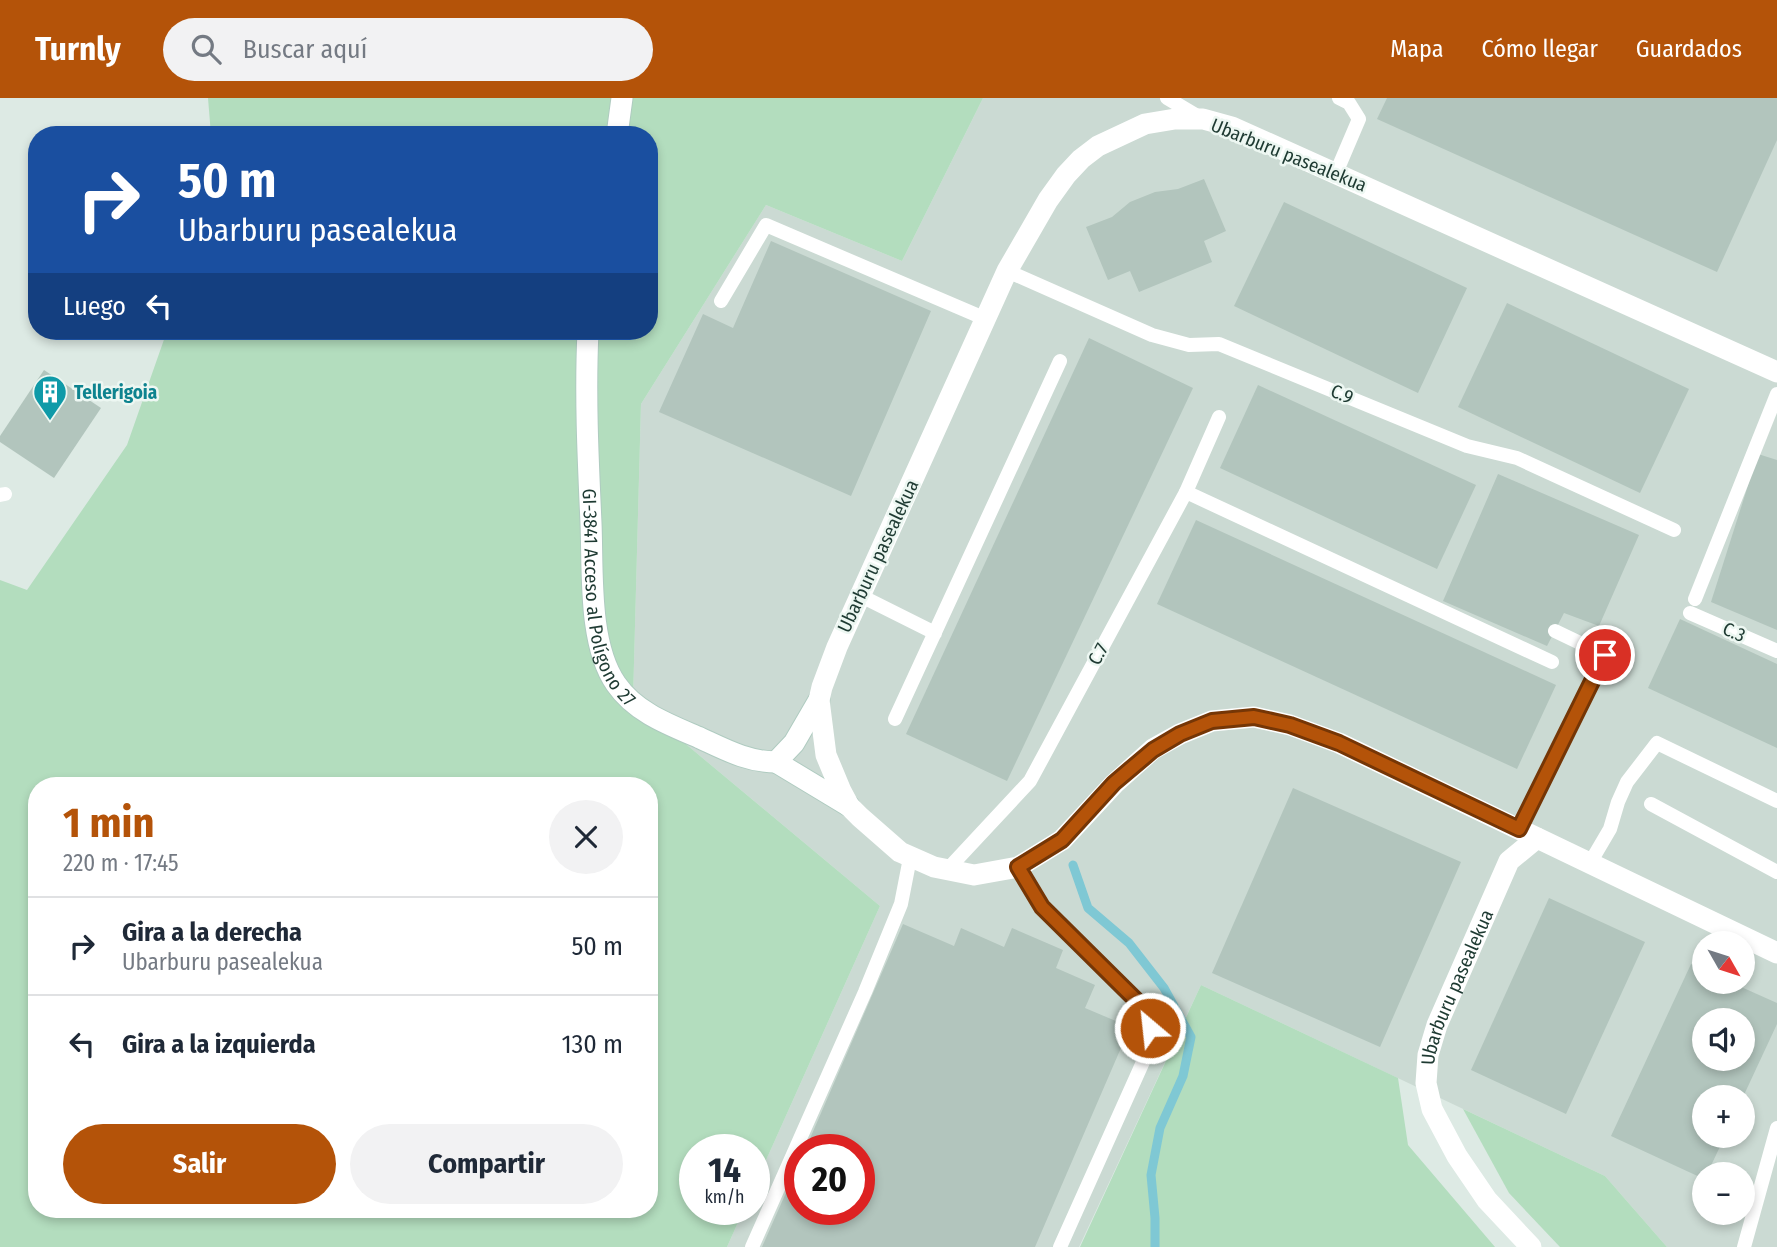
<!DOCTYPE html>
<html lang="es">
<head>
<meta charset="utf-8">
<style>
  :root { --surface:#fff; --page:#f2f2f3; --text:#1f2937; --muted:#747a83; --line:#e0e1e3; --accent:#b45309 }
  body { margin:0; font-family:"Fira Sans Condensed",sans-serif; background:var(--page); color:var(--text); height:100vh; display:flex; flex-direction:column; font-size:26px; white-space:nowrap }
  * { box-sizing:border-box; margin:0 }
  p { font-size:23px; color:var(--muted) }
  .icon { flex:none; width:38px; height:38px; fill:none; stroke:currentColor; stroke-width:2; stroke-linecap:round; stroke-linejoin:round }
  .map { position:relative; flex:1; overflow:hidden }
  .sheet { position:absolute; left:28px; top:679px; width:630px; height:441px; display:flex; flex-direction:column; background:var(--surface); border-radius:28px; box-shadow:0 4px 10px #0003 }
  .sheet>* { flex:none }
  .hud { position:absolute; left:28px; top:28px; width:630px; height:214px; border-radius:28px; box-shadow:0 4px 10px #0003; background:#1a4fa0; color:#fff; overflow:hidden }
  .needle { width:46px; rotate:129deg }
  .buttons { position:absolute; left:1692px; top:833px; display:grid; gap:14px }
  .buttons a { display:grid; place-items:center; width:63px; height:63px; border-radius:50%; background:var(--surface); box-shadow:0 4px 10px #0003; font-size:35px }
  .speed { position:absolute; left:679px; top:1036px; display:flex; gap:14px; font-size:35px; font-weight:700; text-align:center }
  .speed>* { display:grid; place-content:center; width:91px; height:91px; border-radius:50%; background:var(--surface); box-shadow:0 4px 10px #0003; line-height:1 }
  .speed small { font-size:18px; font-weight:400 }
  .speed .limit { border:10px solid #d22; background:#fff; color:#111 }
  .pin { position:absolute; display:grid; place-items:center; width:60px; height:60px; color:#fff; margin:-30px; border:4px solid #fff; border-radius:50%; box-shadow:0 2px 7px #0007 }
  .me { position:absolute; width:77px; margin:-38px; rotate:332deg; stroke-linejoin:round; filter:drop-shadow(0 0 5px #0008) }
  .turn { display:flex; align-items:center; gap:24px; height:147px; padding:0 35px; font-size:32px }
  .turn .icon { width:91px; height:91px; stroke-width:2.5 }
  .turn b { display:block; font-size:49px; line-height:60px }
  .then { display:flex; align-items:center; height:66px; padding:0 35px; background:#0003; gap:14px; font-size:26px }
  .round { display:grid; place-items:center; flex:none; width:74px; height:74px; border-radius:37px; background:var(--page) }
  .summary { display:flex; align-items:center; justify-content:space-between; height:119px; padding:0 35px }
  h1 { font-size:42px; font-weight:700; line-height:52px; color:var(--accent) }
  .primary-button { display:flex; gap:14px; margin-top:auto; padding:14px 35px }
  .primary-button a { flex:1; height:80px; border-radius:42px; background:var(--accent); color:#fff; font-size:28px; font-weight:700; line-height:80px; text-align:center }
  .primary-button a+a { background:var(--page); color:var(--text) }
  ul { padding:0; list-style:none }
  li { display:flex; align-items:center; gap:21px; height:98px; padding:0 35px; border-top:2px solid var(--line) }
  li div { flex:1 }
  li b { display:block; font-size:26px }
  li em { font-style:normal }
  header { display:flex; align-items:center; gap:42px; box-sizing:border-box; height:98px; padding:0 35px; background:var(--accent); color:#fff }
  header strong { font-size:33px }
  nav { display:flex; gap:38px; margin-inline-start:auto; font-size:24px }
  .search { width:490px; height:63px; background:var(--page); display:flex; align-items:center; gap:18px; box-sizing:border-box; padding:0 24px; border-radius:38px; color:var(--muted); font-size:26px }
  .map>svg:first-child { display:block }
  .built { fill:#cbdad3; fill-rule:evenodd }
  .green { fill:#b3ddbe; fill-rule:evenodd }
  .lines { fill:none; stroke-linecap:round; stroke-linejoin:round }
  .stream { stroke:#7fc8d4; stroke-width:9 }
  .building { fill:#b2c5bd; fill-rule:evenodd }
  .secondary-casing { stroke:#afcbc0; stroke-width:23 }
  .service { stroke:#fff; stroke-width:14 }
  .minor { stroke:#fff; stroke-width:21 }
  .secondary { stroke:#fff; stroke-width:21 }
  .route-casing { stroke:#753606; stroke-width:18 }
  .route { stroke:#b45309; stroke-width:12 }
  .labels { text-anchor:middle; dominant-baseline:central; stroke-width:5; stroke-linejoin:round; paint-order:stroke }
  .street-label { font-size:19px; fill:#1e3a32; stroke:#edf7f2 }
  .culture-label { font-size:19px; font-weight:bold; fill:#0d838f; stroke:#edf7f2; text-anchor:start }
</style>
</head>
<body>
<header>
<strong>Turnly</strong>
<div class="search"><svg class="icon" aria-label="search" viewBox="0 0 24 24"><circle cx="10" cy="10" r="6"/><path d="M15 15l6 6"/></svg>Buscar aquí</div>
<nav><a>Mapa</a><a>Cómo llegar</a><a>Guardados</a></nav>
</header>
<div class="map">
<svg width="1777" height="1149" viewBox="0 0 1777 1149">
  <rect width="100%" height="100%" fill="#ddeae4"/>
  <path class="built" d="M983,0H1777V1149H1667L1605,1078L1201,887L1079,1149H727L744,1111H754V1089L880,808L633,602L641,306L766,107L902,163ZM1704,845H1743V884H1704ZM1704,922H1743V961H1704ZM1704,999H1743V1038H1704ZM800,1052H859V1111H800ZM1704,1076H1743V1115H1704Z"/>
  <g class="green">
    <path d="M208,0H983L902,163L766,107L641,306L633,602L880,808L754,1089V1052H695V1111H744L727,1149H0V482L27,492L127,347L167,233H649V37H211ZM37,688H649V1111H37Z"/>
    <path d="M1201,887L1398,980L1408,1047L1495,1149H1080Z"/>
    <path d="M1463,1011L1605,1078L1667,1149H1560L1509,1095Z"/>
  </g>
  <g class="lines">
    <path class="stream" d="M1073,767L1088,810L1129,845L1164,890L1191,939L1183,978L1160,1030L1151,1077L1155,1120V1149"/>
  </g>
  <g class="building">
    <path d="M1387,0H1777V42L1717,174L1377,21Z"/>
    <path d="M1204,81L1226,133L1204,143L1212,164L1139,194L1130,173L1108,182L1086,129L1112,119L1130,104L1155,94L1178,91Z"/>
    <path d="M1284,104L1467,190L1418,295L1234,208Z"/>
    <path d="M771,143L931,213L851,398L659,314L703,216L733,230Z"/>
    <path d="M1507,205L1689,291L1640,395L1458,309Z"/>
    <path d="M1089,240L1193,290L1007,683L906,636Z"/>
    <path d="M44,272L101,310L54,380L0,344V338Z"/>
    <path d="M1258,287L1476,387L1437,471L1220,370Z"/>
    <path d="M1758,356L1777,362V532L1711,504Z"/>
    <path d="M1498,376L1639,437L1599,528L1564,515L1547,548L1443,503Z"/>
    <path d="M1196,422L1556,587L1517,671L1157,506Z"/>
    <path d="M1680,521L1777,566V650L1648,590Z"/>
    <path d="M1293,690L1461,764L1380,949L1212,875Z"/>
    <path d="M1549,800L1645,844L1566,1016L1471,972Z"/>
    <path d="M903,826L954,848L961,830L1004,849L1012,830L1063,852L1056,870L1095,887L1085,910L1130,929L1035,1149H762L800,1063V1111H859V1052H805Z"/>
    <path d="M1691,866L1704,872V884H1730L1777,905V926L1743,999H1704V1038H1725L1707,1076H1704V1081L1611,1038ZM1704,922H1743V961H1704Z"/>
  </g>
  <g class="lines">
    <g class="secondary-casing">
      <g id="secondary">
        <path d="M617,37L622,0"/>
        <path id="s2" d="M588,233C585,297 588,360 591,425C593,472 588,546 616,586C636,615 670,627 700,640C726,652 748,664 776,664"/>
        <path d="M776,664L849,708"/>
        <path d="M776,664L794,645L819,602"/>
      </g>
    </g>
    <g class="service">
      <path d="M1167,0L1199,19"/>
      <path d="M1336,75L1359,21L1349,5L1339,0"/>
      <path d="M1007,173L1152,237L1189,247L1219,246L1467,348L1517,360L1674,432"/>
      <path d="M721,203L766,127L986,221"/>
      <path d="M1186,394L1552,564"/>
      <path d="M0,397L5,396"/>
      <path d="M861,498L935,535"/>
      <path d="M1695,501L1777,296"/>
      <path d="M1690,515L1777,553"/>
      <path d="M895,621L1060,263"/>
      <path d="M1651,706L1777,774"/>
      <path d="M1519,731L1605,557L1555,533"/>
      <path d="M1590,765L1610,731L1618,704L1627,684L1657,645L1777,703"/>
      <path d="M1018,769L1042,809L1141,908L1150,930L1147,955L1060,1149"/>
      <path d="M947,772L1030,683L1186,394L1219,319"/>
      <path d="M752,1149L865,894L901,806L910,760"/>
      <path d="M1744,1149L1777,1030"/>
    </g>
    <g class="minor">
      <path d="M1777,274L1232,29L1203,21H1175L1145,26L1098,48L1081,61L1066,77L1048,102L1007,173L837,549L822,589L819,602L826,657L841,693L849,708L860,719L900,754L934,769L974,777L1018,769L1062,742L1114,686L1153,651L1180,636L1212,623L1254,619L1290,627L1339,645L1777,855"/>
      <path id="s1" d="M1531,1149L1487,1102L1457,1058L1432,1011L1426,985L1428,957L1437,927L1509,763L1537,740"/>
    </g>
    <use href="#secondary" class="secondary"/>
  </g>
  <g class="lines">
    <g class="route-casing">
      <path id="route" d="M1150,930L1142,908L1042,809L1018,769L1062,742L1114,685L1153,652L1180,636L1212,623L1254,619L1290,627L1339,645L1519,731L1605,557"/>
    </g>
    <use href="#route" class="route"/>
  </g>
  <defs>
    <g id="building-pin" transform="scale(1.75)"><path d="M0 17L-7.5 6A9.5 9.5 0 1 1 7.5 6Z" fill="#0f9aa8" stroke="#edf7f2"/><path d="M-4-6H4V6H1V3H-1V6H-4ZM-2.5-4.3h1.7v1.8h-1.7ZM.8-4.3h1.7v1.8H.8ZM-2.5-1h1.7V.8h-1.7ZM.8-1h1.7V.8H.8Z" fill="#fff"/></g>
  </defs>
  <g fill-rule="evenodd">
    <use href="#building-pin" x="50" y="294"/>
  </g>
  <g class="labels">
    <g class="street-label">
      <text transform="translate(1289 57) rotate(22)">Ubarburu pasealekua</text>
      <text transform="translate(1342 296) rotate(22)">C.9</text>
      <text transform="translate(878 458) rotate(-65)">Ubarburu pasealekua</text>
      <text stroke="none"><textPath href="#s2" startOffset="270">GI-3841 Acceso al Polígono 27</textPath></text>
      <text transform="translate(1734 534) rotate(23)">C.3</text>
      <text transform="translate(1098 556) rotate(-62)">C.7</text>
      <text stroke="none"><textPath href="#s1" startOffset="299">Ubarburu pasealekua</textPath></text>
    </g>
    <g class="culture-label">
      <text x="74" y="294">Tellerigoia</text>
    </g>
  </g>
</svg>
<div class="buttons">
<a><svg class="needle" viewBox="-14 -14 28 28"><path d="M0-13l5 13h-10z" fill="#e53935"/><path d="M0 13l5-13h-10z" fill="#747a83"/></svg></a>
<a><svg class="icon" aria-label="sound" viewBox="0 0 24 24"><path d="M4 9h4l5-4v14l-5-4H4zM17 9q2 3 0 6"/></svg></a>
<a>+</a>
<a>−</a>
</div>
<div class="speed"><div>14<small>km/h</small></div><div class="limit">20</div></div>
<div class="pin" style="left:1605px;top:557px;background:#d93025"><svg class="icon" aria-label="arrive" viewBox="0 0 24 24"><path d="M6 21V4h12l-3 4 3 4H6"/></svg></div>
<svg class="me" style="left:1150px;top:930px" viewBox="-20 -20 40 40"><circle r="17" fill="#b45309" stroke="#fff" stroke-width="3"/><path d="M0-11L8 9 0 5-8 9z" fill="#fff"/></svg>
<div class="hud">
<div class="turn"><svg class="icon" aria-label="right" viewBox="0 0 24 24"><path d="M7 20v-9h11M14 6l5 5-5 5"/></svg><div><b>50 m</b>Ubarburu pasealekua</div></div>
<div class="then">Luego<svg class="icon" aria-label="left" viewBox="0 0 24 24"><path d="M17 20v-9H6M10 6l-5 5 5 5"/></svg></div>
</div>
<section class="sheet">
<div class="summary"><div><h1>1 min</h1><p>220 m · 17:45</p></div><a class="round"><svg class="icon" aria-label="close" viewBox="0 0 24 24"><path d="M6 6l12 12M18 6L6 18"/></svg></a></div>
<ul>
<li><svg class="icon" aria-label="right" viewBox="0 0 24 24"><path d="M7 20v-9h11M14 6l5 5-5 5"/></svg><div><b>Gira a la derecha</b><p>Ubarburu pasealekua</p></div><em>50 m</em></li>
<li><svg class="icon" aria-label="left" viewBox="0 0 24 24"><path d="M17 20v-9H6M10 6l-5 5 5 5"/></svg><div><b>Gira a la izquierda</b></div><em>130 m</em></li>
</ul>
<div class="primary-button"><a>Salir</a><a>Compartir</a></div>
</section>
</div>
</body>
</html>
